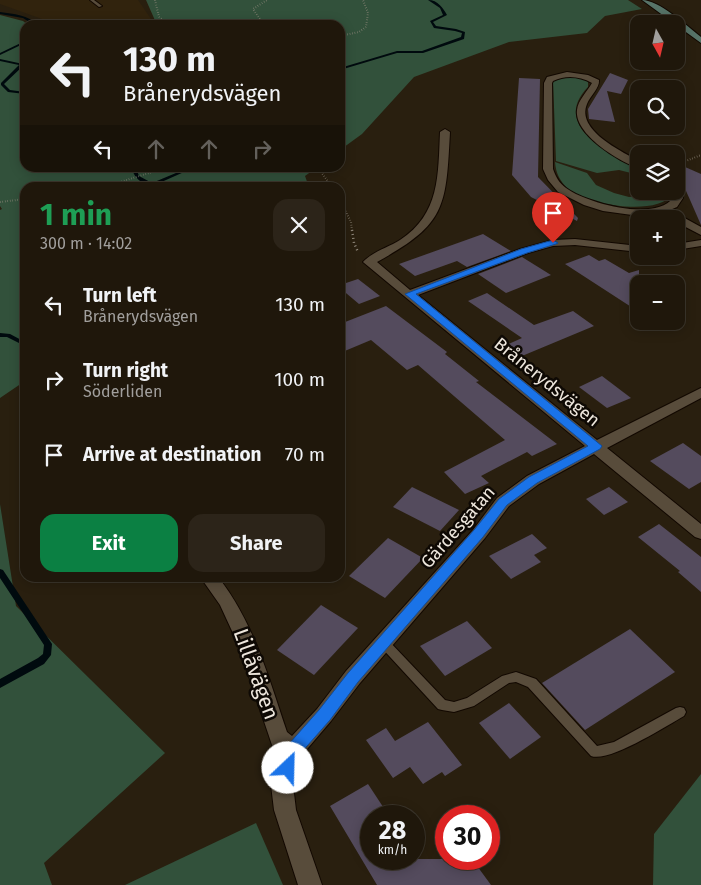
<!DOCTYPE html>
<html lang="en">
<head>
<meta charset="utf-8">
<style>
  :root { --surface:#1f170b; --page:#2c2419; --text:#f1f3f6; --muted:#a19f9d; --line:#3c362c; --accent:#0b8043 }
  body { margin:0; font-family:"Fira Sans",sans-serif; background:var(--page); color:var(--text); height:100vh; display:flex; flex-direction:column; font-size:19px; white-space:nowrap }
  * { box-sizing:border-box; margin:0 }
  p { font-size:16px; color:var(--muted) }
  .icon { flex:none; width:28px; height:28px; fill:none; stroke:currentColor; stroke-width:2; stroke-linecap:round; stroke-linejoin:round }
  .map { position:relative; flex:1; overflow:hidden }
  .drawer { position:absolute; left:20px; top:182px; width:325px; height:400px; display:flex; flex-direction:column; background:var(--surface); border-radius:15px; box-shadow:0 2px 12px #0003,0 0 0 1px var(--line) }
  .drawer>* { flex:none }
  .banner { position:absolute; left:20px; top:20px; width:325px; height:152px; border-radius:15px; box-shadow:0 2px 12px #0003,0 0 0 1px var(--line); background:#1f170b; color:var(--text); overflow:hidden }
  .needle { width:32px; rotate:172deg }
  .controls { position:absolute; left:630px; top:15px; display:grid; gap:10px }
  .controls a { display:grid; place-items:center; width:55px; height:55px; border-radius:10px; background:var(--surface); box-shadow:0 2px 12px #0003,0 0 0 1px var(--line); font-size:25px }
  .speed { position:absolute; left:360px; top:805px; display:flex; gap:10px; font-size:25px; font-weight:700; text-align:center }
  .speed>* { display:grid; place-content:center; width:65px; height:65px; border-radius:50%; background:var(--surface); box-shadow:0 2px 12px #0003,0 0 0 1px var(--line); line-height:1 }
  .speed small { font-size:12px; font-weight:400 }
  .speed .limit { border:8px solid #d22; background:#fff; color:#111 }
  .pin { position:absolute; display:grid; place-items:center; width:42px; height:42px; color:#fff; margin:-51px -21px; border-radius:50% 50% 50% 0; rotate:-45deg; box-shadow:0 0 5px #0007 }
  .pin .icon { rotate:45deg }
  .me { position:absolute; width:55px; margin:-28px; rotate:24deg; stroke-linejoin:round; filter:drop-shadow(0 0 4px #0008) }
  .turn { display:flex; align-items:center; gap:18px; height:105px; padding:0 20px; font-size:22px }
  .turn .icon { width:65px; height:65px; stroke-width:2.5 }
  .turn b { display:block; font-size:35px; line-height:42px }
  .lanes { display:flex; align-items:center; height:48px; padding:0 20px; background:#0003; justify-content:center; gap:25px; direction:ltr }
  .lanes .off { opacity:.35 }
  .round { display:grid; place-items:center; flex:none; width:52px; height:52px; border-radius:15px; background:var(--page) }
  .summary { display:flex; align-items:center; justify-content:space-between; height:85px; padding:0 20px }
  h1 { font-size:30px; font-weight:700; line-height:38px; color:#1e9e55 }
  .button { display:flex; gap:10px; margin-top:auto; padding:10px 20px }
  .button a { flex:1; height:58px; border-radius:15px; background:var(--accent); color:#fff; font-size:20px; font-weight:700; line-height:58px; text-align:center }
  .button a+a { background:var(--page); color:var(--text) }
  ul { padding:0; list-style:none }
  li { display:flex; align-items:center; gap:15px; height:75px; padding:0 20px }
  li div { flex:1 }
  li b { display:block; font-size:19px }
  li em { font-style:normal }
  .map>svg:first-child { display:block }
  .built { fill:#31230d }
  .green { fill:#32513b }
  .lines { fill:none; stroke-linecap:round; stroke-linejoin:round }
  .stream { fill:#000a0e; fill-rule:evenodd }
  .building { fill:#544b5d }
  .lane-casing { stroke:#120800; stroke-width:2 }
  .street-casing { stroke:#120800; stroke-width:2 }
  .secondary-casing { stroke:#120800; stroke-width:2 }
  .path-far1 { stroke:#90887b; stroke-width:2; stroke-dasharray:0.5 2; stroke-linecap:butt }
  .path { stroke:#90887b; stroke-width:2.5; stroke-dasharray:1 3; stroke-linecap:butt }
  .lane { fill:#584c3b; fill-rule:evenodd }
  .street { fill:#584c3b; fill-rule:evenodd }
  .secondary { fill:#577468; fill-rule:evenodd }
  .route { fill:#1a73e8; stroke:#114b97 }
  .labels { text-anchor:middle; dominant-baseline:central; stroke-width:5; stroke-linejoin:round; paint-order:stroke }
  .street-label { font-size:18px; fill:#ede6dc; stroke:#0e0904 }
  .near-street-label { font-size:21px; fill:#ede6dc; stroke:#0e0904 }
</style>
</head>
<body>
<div class="map">
<svg width="701" height="885" viewBox="0 0 701 885">
  <rect width="100%" height="100%" fill="#291f0f"/>
  <path class="built" d="M0,0H138L151,19L121,25H53L42,19L0,4Z"/>
  <g class="green">
    <path d="M146,0H628L642,9L605,16L587,33L509,42L414,77L362,134L340,150V25H157Z"/>
    <path d="M0,15L23,21L28,25H25V168H316L305,176L309,187L25,188V381L0,398V210L2,209L0,206Z"/>
    <path d="M574,76L588,81V87C550,126 610,153 639,169V175L619,170L597,173L556,161L553,80Z"/>
    <path d="M555,162L587,173L596,185L614,193L629,197L638,196L646,191H672L673,194C657,217 587,205 568,189C560,181 556,174 555,162Z"/>
    <path d="M0,504L16,606L165,753L44,863L52,885H0Z"/>
    <path d="M701,774V885H653L654,834Z"/>
    <path d="M256,823L283,885H125Z"/>
  </g>
  <g class="lines">
    <g class="stream">
      <path d="M428,0C438,0 443,8 447,15L433,22L436,26L456,29L465,32L464,39L423,53H397L340,70V68L397,51H422L461,37L462,33L455,31L434,28L430,21L443,15L440,8Z"/>
      <path d="M0,12C14,14 28,15 38,25H34L23,18L0,14Z"/>
      <path d="M25,41V43L0,55V53Z"/>
      <path d="M0,59L23,64V66L4,84L10,90L25,92V94L8,92L1,85V83L19,65L0,61Z"/>
      <path d="M132,168H136L139,176L152,183L188,168H193L157,184L169,188C155,188 135,185 132,168Z"/>
      <path d="M0,333L10,334L25,342V346L7,337H0Z"/>
      <path d="M0,569L3,570L52,644L51,655L44,664L0,688V679L38,658L43,654L44,645L0,578Z"/>
    </g>
  </g>
  <g class="building">
    <path d="M610,73L628,80L621,94L607,91L615,122L589,119L588,109Z"/>
    <path d="M519,78L540,79L538,177L578,218L577,221L531,197L512,175Z"/>
    <path d="M676,163L701,174V225L676,168Z"/>
    <path d="M483,234L511,251L467,267L457,261L415,276L399,264Z"/>
    <path d="M589,255L599,261L605,259L629,273L639,270V312L565,264Z"/>
    <path d="M522,257L551,275L506,293L478,274Z"/>
    <path d="M358,279L380,296L359,304L340,288V285Z"/>
    <path d="M487,293L534,325L573,311L594,326L522,356L506,345L522,338L468,301Z"/>
    <path d="M386,306L447,352L445,354L479,381L476,382L557,444L532,456L527,452L481,476L489,483L465,494L444,472L505,440L418,365L407,370L371,340L340,353V324Z"/>
    <path d="M602,376L631,398L607,408L579,387Z"/>
    <path d="M683,443L701,456V482L689,489L650,461Z"/>
    <path d="M412,487L459,510L440,531L393,507Z"/>
    <path d="M609,487L628,502L604,515L586,499Z"/>
    <path d="M659,524L701,557V592L678,572L680,571L638,537Z"/>
    <path d="M532,534L547,548L534,555L541,562L511,579L489,556Z"/>
    <path d="M388,538L423,558L385,598L349,576Z"/>
    <path d="M321,605L358,628L314,675L277,650Z"/>
    <path d="M467,621L492,648L445,676L420,646Z"/>
    <path d="M630,629L675,672L585,730L542,683Z"/>
    <path d="M509,703L541,737L510,759L479,723Z"/>
    <path d="M428,722L462,765L445,776L442,772L423,784L410,767L393,778L366,740L386,728L395,741Z"/>
    <path d="M368,784L389,816H371V859H472L491,885H377L330,806Z"/>
  </g>
  <g class="lines">
    <g class="lane-casing">
      <g id="lane">
        <path d="M90,0H94L102,6L99,7Z"/>
        <path d="M383,637L387,639L445,700L454,702L467,698L502,676L516,672L536,679L597,746L614,742L676,708L680,707L684,708L686,712L684,716C666,726 609,763 591,756L528,687L516,682L509,683L474,706L454,712L442,710L438,709L379,645L378,642L379,639Z"/>
      </g>
    </g>
    <g class="street-casing">
      <g id="street">
        <path d="M567,72L588,75L599,80C600,88 590,96 587,104C576,130 621,151 639,161V168C619,162 574,134 577,110C578,100 587,92 592,83C579,76 566,75 553,81L552,83L553,169C556,177 559,183 566,188C586,203 655,222 673,198L672,191H676V184L680,185L683,198L677,207L670,210L701,227V235L676,222V219H670L659,212L632,215L603,211L584,205L558,192L548,180L543,169L544,83L547,77Z"/>
        <path d="M445,129L450,132C446,208 446,224 377,262L410,290L520,249L553,240L575,239L639,246V252L575,245L553,246L528,253L418,295L597,440L701,388V398L607,448L701,524V539L695,537L594,454L539,484L509,506L485,538L360,683L331,721L302,755L293,785L296,810L322,885H298L274,810L271,785L282,753L272,745L238,644L220,605L201,578H219C254,623 269,679 287,732L292,736L317,709L346,671L473,530L497,498L527,476L585,446L363,262C372,252 389,247 400,240C440,214 438,175 440,132Z"/>
        <path d="M701,240V246L676,250V244Z"/>
      </g>
    </g>
    <g class="secondary-casing">
      <path id="secondary" d="M642,0C659,0 687,26 701,37V43Z"/>
    </g>
    <g class="path-far1">
      <path d="M155,0L159,17L169,25"/>
      <path d="M264,25L253,9L267,0"/>
      <path d="M340,36L359,32L366,27L368,13L363,0"/>
      <path d="M676,165L701,155"/>
      <path d="M318,168L333,188"/>
      <path d="M111,188L120,182L159,170V168"/>
      <path d="M340,200L351,222L352,231"/>
      <path d="M0,202L25,199"/>
    </g>
    <path class="path" d="M352,230L354,243L358,252"/>
    <use href="#lane" class="lane"/>
    <use href="#street" class="street"/>
    <use href="#secondary" class="secondary"/>
  </g>
  <path class="route" d="M553,240L558,243L556,244L527,253L416,294L602,446L600,449L537,483L507,505L483,537L358,682L330,720L300,754L293,773L288,775L282,773L280,768L288,745L319,710L348,673L474,530L499,499L529,477L588,446L405,294L521,249Z"/>
  <g class="labels">
    <g class="street-label">
      <text transform="translate(547 382) rotate(39)">Brånerydsvägen</text>
      <text transform="translate(458 527) rotate(-49)">Gärdesgatan</text>
    </g>
    <g class="near-street-label">
      <text transform="translate(256 674) rotate(70)">Lillåvägen</text>
    </g>
  </g>
</svg>
<div class="controls">
<a><svg class="needle" viewBox="-14 -14 28 28"><path d="M0-13l5 13h-10z" fill="#e53935"/><path d="M0 13l5-13h-10z" fill="#a19f9d"/></svg></a>
<a><svg class="icon" aria-label="search" viewBox="0 0 24 24"><circle cx="10" cy="10" r="6"/><path d="M15 15l6 6"/></svg></a>
<a><svg class="icon" aria-label="layers" viewBox="0 0 24 24"><path d="M12 4l9 5-9 5-9-5zM3 14l9 5 9-5"/></svg></a>
<a>+</a>
<a>−</a>
</div>
<div class="speed"><div>28<small>km/h</small></div><div class="limit">30</div></div>
<div class="pin" style="left:553px;top:243px;background:#d93025"><svg class="icon" aria-label="arrive" viewBox="0 0 24 24"><path d="M6 21V4h12l-3 4 3 4H6"/></svg></div>
<svg class="me" style="left:288px;top:768px" viewBox="-20 -20 40 40"><circle r="19" fill="#fff"/><path d="M0-13L10 11 0 6-10 11z" fill="#1a73e8"/></svg>
<div class="banner">
<div class="turn"><svg class="icon" aria-label="left" viewBox="0 0 24 24"><path d="M17 20v-9H6M10 6l-5 5 5 5"/></svg><div><b>130 m</b>Brånerydsvägen</div></div>
<div class="lanes"><svg class="icon" aria-label="left" viewBox="0 0 24 24"><path d="M17 20v-9H6M10 6l-5 5 5 5"/></svg><svg class="icon off" aria-label="ahead" viewBox="0 0 24 24"><path d="M12 20V5M6 11l6-6 6 6"/></svg><svg class="icon off" aria-label="ahead" viewBox="0 0 24 24"><path d="M12 20V5M6 11l6-6 6 6"/></svg><svg class="icon off" aria-label="right" viewBox="0 0 24 24"><path d="M7 20v-9h11M14 6l5 5-5 5"/></svg></div>
</div>
<section class="drawer">
<div class="summary"><div><h1>1 min</h1><p>300 m · 14:02</p></div><a class="round"><svg class="icon" aria-label="close" viewBox="0 0 24 24"><path d="M6 6l12 12M18 6L6 18"/></svg></a></div>
<ul>
<li><svg class="icon" aria-label="left" viewBox="0 0 24 24"><path d="M17 20v-9H6M10 6l-5 5 5 5"/></svg><div><b>Turn left</b><p>Brånerydsvägen</p></div><em>130 m</em></li>
<li><svg class="icon" aria-label="right" viewBox="0 0 24 24"><path d="M7 20v-9h11M14 6l5 5-5 5"/></svg><div><b>Turn right</b><p>Söderliden</p></div><em>100 m</em></li>
<li><svg class="icon" aria-label="arrive" viewBox="0 0 24 24"><path d="M6 21V4h12l-3 4 3 4H6"/></svg><div><b>Arrive at destination</b></div><em>70 m</em></li>
</ul>
<div class="button"><a>Exit</a><a>Share</a></div>
</section>
</div>
</body>
</html>
